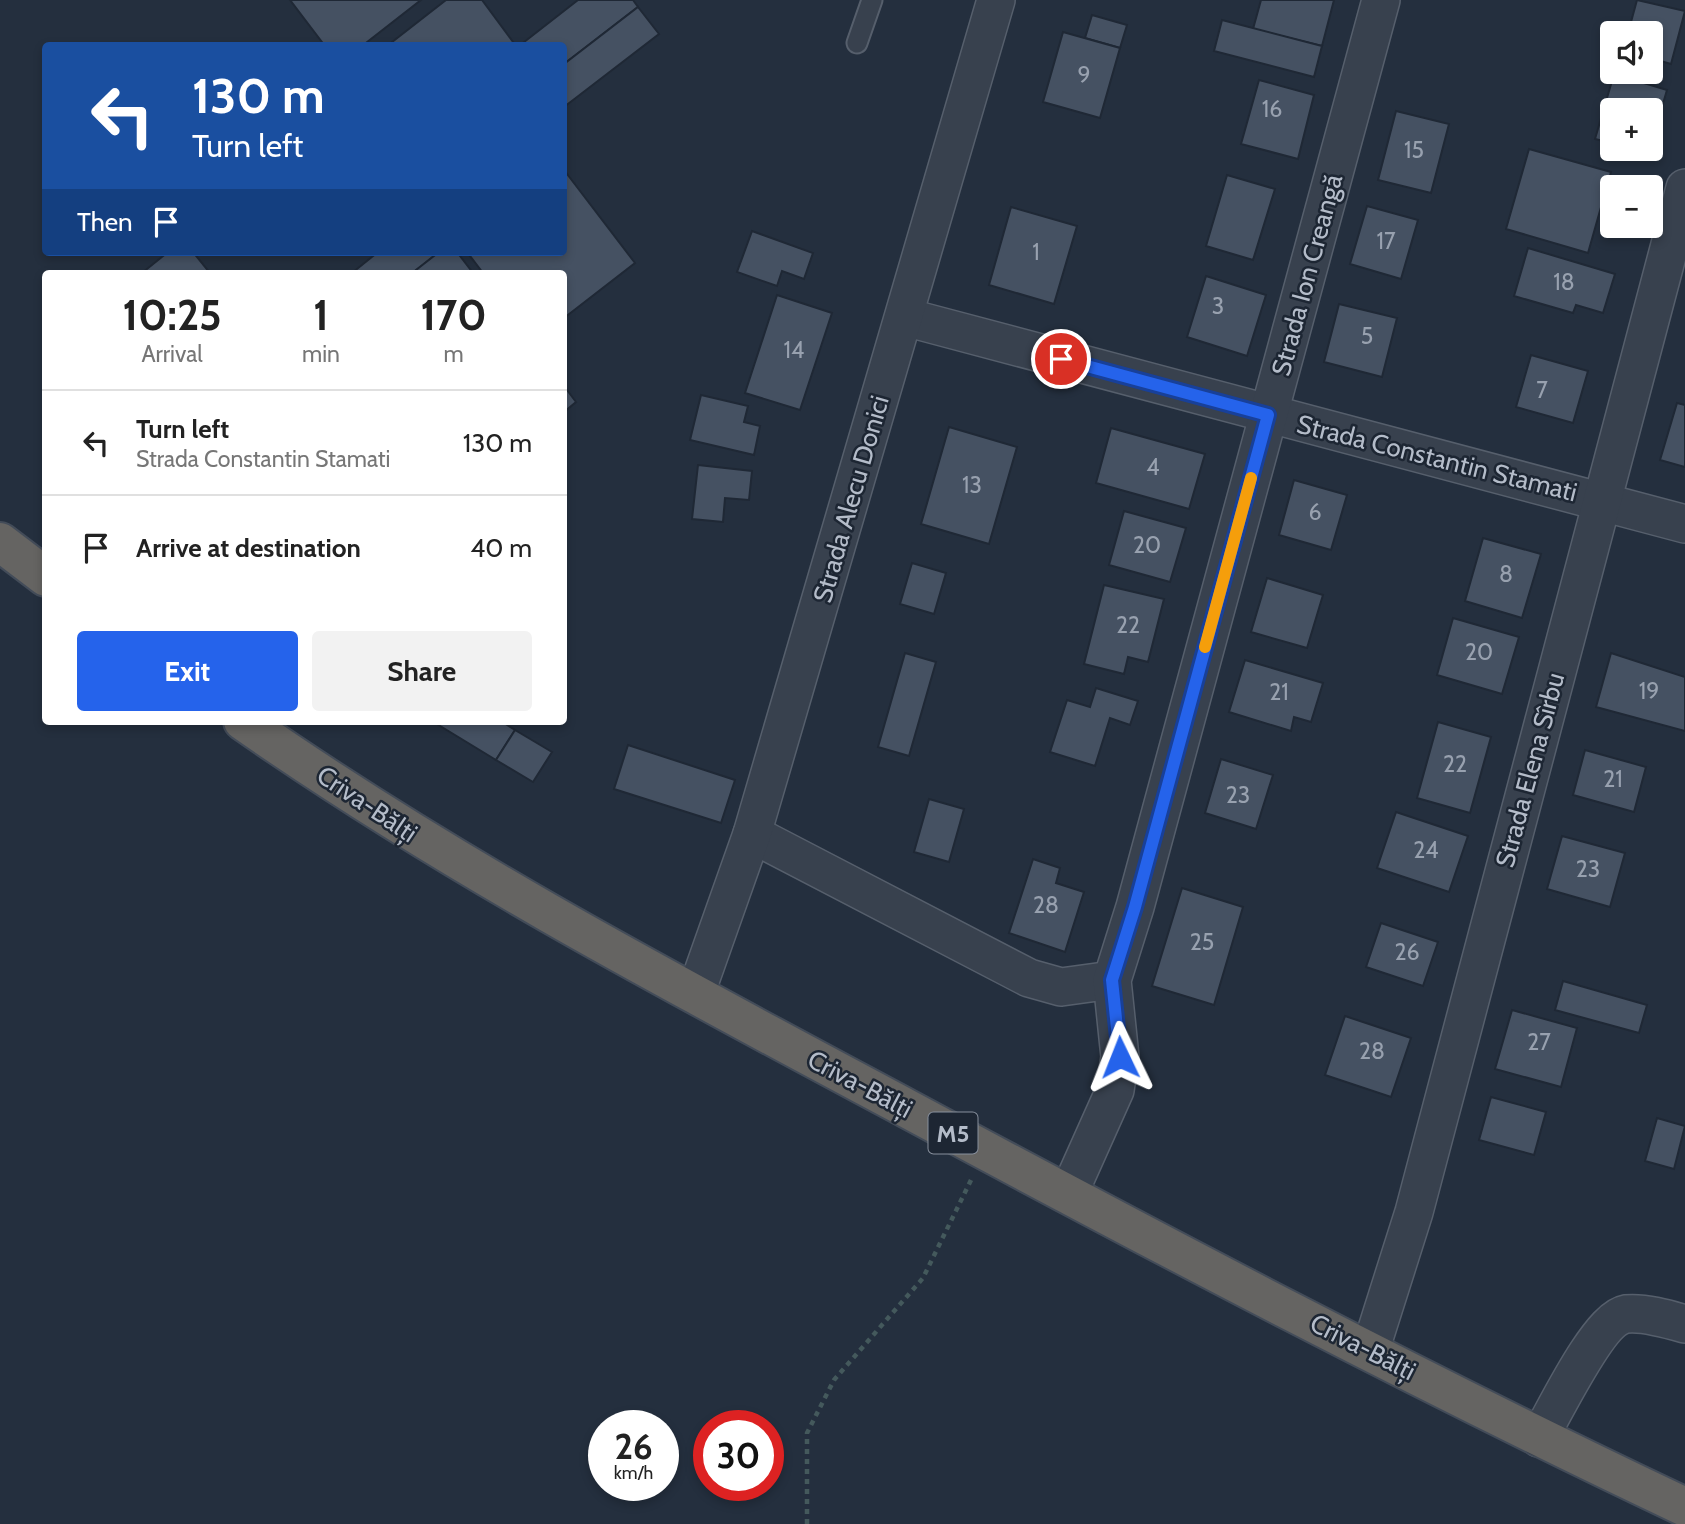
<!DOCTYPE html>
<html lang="en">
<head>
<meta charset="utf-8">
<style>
  :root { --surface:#fff; --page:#f2f2f2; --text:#222; --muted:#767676; --line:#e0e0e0; --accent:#2563eb }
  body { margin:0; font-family:Cabin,sans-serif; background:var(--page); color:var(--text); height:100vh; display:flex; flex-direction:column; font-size:26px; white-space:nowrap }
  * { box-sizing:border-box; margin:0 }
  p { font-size:23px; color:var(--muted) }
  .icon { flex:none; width:38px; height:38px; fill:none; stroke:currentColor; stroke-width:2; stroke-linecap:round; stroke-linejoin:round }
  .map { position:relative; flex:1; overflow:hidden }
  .sheet { position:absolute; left:42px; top:270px; width:525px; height:455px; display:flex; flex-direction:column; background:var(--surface); border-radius:7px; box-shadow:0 4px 10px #0003 }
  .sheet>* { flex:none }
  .top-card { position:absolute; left:42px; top:42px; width:525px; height:214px; border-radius:7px; box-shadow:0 4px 10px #0003; background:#1a4fa0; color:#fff; overflow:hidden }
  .fabs { position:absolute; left:1600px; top:21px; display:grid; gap:14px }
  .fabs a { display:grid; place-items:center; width:63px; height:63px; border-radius:7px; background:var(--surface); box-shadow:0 4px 10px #0003; font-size:35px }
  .speed { position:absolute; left:588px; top:1410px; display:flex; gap:14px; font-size:35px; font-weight:700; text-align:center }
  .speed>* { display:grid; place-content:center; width:91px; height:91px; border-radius:50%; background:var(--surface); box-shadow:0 4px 10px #0003; line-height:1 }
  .speed small { font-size:18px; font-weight:400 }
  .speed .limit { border:10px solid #d22; background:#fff; color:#111 }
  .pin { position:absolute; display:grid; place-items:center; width:60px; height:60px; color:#fff; margin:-30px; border:4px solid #fff; border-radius:50%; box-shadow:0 2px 7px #0007 }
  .me { position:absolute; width:77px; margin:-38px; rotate:358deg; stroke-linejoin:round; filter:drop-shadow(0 0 5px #0008) }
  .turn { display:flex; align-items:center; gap:24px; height:147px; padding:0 35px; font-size:32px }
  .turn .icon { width:91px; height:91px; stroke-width:2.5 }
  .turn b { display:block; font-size:49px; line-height:60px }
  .then { display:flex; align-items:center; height:66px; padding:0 35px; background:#0003; gap:14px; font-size:26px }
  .eta { display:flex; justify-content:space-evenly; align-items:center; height:119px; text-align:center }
  .eta b { font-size:42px; font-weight:700; line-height:49px }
  .action { display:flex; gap:14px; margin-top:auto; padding:14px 35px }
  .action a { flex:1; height:80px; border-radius:7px; background:var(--accent); color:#fff; font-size:28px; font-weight:700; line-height:80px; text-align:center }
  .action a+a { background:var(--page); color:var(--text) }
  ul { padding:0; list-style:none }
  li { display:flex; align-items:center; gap:21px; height:105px; padding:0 35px; border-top:2px solid var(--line) }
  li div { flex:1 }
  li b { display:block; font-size:26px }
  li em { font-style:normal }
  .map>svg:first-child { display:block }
  .building { fill:#455162; stroke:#1f2835; stroke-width:2 }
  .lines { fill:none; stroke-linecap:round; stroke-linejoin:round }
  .service-casing { stroke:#565f6c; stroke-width:23 }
  .minor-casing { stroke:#565f6c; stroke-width:40 }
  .trunk-casing { stroke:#434c59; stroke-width:42 }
  .path { stroke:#44595c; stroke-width:4.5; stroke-dasharray:5 5; stroke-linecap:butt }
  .service { stroke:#38414e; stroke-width:19 }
  .minor { stroke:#38414e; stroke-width:37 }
  .trunk { stroke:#656462; stroke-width:38 }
  .route-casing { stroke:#184099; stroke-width:18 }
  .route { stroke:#2563eb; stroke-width:12 }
  .slow { stroke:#f59e0b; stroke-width:12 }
  .labels { text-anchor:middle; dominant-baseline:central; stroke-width:5; stroke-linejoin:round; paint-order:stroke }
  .number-label { font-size:23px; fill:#98a1af }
  .shield { fill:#1d2633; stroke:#878f9c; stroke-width:2 }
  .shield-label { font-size:24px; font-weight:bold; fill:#b4bcc9 }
  .street-label { font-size:26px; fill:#b4bcc9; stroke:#1d2633 }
</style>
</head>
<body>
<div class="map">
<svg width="1685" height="1524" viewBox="0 0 1685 1524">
  <rect width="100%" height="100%" fill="#242f3e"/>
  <g class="building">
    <path d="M290,0H421L362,46H325Z"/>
    <path d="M446,0H482L516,46H387Z"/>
    <path d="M578,0H633L638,7L564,64V46H519Z"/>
    <path d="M1261,0H1334L1322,46L1253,29Z"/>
    <path d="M1637,0L1685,11L1671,64L1650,58V33H1628Z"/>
    <path d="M638,7L659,34L564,107V64Z"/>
    <path d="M1092,15L1127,25L1120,48L1085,38Z"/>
    <path d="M1222,20L1322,46L1314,77L1214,51Z"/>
    <path d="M1063,32L1120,48L1100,118L1043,102Z"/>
    <path d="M1614,74L1667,90L1650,148V110H1612V143L1595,139Z"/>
    <path d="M1259,80L1314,95L1298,159L1241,144Z"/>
    <path d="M1396,111L1449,124L1431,193L1378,180Z"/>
    <path d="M1529,149L1611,172L1588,253L1506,229Z"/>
    <path d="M564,170L635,263L564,318V273H483L467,252H564Z"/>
    <path d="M1227,175L1275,189L1253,260L1206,246Z"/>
    <path d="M1367,206L1418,220L1401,279L1350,264Z"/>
    <path d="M1011,207L1077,226L1054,304L989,285Z"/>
    <path d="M752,231L813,253L804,279L782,271L777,286L737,272Z"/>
    <path d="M1528,248L1615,274L1603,313L1576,305L1573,313L1514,296Z"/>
    <path d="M168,252H193L210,273H142Z"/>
    <path d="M378,252H439L413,273H352Z"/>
    <path d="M439,252H457L473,273H418L416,270Z"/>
    <path d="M1206,276L1266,295L1247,356L1187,337Z"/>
    <path d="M777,295L832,313L800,410L745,393Z"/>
    <path d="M1339,304L1397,318L1382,377L1324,362Z"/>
    <path d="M1531,355L1588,371L1573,423L1516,407Z"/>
    <path d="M564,386L576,402L564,412Z"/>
    <path d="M701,395L748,406L744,422L760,426L754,455L690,440Z"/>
    <path d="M1677,403L1685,405V467L1660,460Z"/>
    <path d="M949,427L1017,447L989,544L921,524Z"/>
    <path d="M1111,428L1205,454L1189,509L1096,483Z"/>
    <path d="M698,465L752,471L749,500L725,498L723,522L692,519Z"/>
    <path d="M1294,480L1347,495L1331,550L1279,535Z"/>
    <path d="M1124,511L1186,528L1170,582L1109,565Z"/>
    <path d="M1483,538L1541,554L1522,618L1465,601Z"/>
    <path d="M912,563L946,573L934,614L900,604Z"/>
    <path d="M1267,578L1323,595L1307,648L1251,632Z"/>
    <path d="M1104,585L1164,599L1148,662L1128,657L1124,674L1084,664Z"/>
    <path d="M1453,618L1519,637L1502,694L1437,675Z"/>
    <path d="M905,653L936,662L909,756L878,747Z"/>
    <path d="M1611,653L1685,677V731L1596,707Z"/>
    <path d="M1245,660L1323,683L1311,722L1294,717L1291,731L1229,712Z"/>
    <path d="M1096,688L1138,701L1130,725L1110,718L1095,766L1050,752L1067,700L1090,707Z"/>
    <path d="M432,721H501L515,730L496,760Z"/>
    <path d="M1438,722L1491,737L1470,813L1417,798Z"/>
    <path d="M515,730L552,752L533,782L496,760Z"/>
    <path d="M628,745L735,780L721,823L614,789Z"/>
    <path d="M1585,750L1646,767L1634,812L1573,795Z"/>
    <path d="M1221,759L1273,775L1256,829L1205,813Z"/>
    <path d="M929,799L964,809L949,862L914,852Z"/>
    <path d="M1396,812L1468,836L1449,892L1377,868Z"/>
    <path d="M1562,836L1625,853L1610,907L1547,889Z"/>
    <path d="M1033,859L1060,868L1056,883L1084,892L1065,952L1009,933Z"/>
    <path d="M1182,888L1243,907L1214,1005L1152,986Z"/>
    <path d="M1381,923L1438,942L1423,986L1366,967Z"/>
    <path d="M1563,981L1647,1005L1639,1033L1555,1010Z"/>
    <path d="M1512,1010L1577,1028L1561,1087L1495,1069Z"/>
    <path d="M1345,1016L1411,1038L1391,1097L1325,1075Z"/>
    <path d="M1491,1097L1546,1112L1534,1155L1479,1140Z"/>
    <path d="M1657,1118L1685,1126L1674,1169L1645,1161Z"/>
  </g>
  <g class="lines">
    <g class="service-casing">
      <path id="service" d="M857,43L872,0"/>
    </g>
    <g class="minor-casing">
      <g id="minor">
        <path d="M905,317L1685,524"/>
        <path d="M752,834L1029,978L1061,987L1112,980"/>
        <path d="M695,995L752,834L996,0"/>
        <path d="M1068,1195L1115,1090L1120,1057L1112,980L1135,907L1381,0"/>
        <path d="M1370,1351L1414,1212L1685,188"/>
        <path d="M1539,1438C1554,1413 1598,1319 1626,1314C1644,1312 1668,1319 1685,1324"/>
      </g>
    </g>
    <g class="trunk-casing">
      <g id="trunk">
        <path d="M0,542L46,577"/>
        <path d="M243,721C455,869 678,986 906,1108C1163,1246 1421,1382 1685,1507"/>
      </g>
    </g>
    <path class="path" d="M807,1524V1433L834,1380L923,1278L971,1180"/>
    <use href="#service" class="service"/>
    <use href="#minor" class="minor"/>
    <use href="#trunk" class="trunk"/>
  </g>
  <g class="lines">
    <g class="route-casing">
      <path id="route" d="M1061,359L1268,415L1135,907L1112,980L1120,1057"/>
    </g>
    <use href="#route" class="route"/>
    <path class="slow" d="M1205,647L1251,478"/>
  </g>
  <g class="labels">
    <g class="number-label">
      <text x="1084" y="75">9</text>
      <text x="1272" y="109">16</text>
      <text x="1414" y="150">15</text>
      <text x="1386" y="241">17</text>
      <text x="1036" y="252">1</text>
      <text x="1564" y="282">18</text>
      <text x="1218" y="306">3</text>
      <text x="1367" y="336">5</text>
      <text x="794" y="350">14</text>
      <text x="1542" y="390">7</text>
      <text x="1153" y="467">4</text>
      <text x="972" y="485">13</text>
      <text x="1315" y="512">6</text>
      <text x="1147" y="545">20</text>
      <text x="1506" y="574">8</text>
      <text x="1128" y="625">22</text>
      <text x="1479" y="652">20</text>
      <text x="1649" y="691">19</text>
      <text x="1279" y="692">21</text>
      <text x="1455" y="764">22</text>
      <text x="1613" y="779">21</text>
      <text x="1238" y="795">23</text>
      <text x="1426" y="850">24</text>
      <text x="1588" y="869">23</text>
      <text x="1046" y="905">28</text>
      <text x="1202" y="942">25</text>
      <text x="1407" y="952">26</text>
      <text x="1539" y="1042">27</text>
      <text x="1372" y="1051">28</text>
    </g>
    <rect class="shield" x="928.5" y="1112.5" width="49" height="41" rx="5"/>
    <g class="shield-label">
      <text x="953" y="1133">M5</text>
    </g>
    <g class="street-label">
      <text transform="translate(1307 275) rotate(-75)">Strada Ion Creangă</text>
      <text transform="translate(1437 458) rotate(14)">Strada Constantin Stamati</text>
      <text transform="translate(851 499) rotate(-74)">Strada Alecu Donici</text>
      <text transform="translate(1530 770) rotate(-75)">Strada Elena Sîrbu</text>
      <text transform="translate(367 804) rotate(34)">Criva-Bălți</text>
      <text transform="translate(860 1084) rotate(28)">Criva-Bălți</text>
      <text transform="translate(1363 1347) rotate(27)">Criva-Bălți</text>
    </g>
  </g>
</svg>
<div class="fabs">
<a><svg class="icon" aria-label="sound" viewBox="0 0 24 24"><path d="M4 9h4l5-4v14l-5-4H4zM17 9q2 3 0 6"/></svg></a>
<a>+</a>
<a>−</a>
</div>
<div class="speed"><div>26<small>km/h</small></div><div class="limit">30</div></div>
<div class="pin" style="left:1061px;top:359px;background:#d93025"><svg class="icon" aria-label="arrive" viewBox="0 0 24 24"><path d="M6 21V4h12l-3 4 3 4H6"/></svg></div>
<svg class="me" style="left:1120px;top:1057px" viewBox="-20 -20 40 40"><path d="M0-17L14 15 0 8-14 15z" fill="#2563eb" stroke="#fff" stroke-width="4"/></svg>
<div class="top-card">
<div class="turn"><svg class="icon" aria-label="left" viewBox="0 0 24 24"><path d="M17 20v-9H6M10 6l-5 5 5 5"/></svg><div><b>130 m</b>Turn left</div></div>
<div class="then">Then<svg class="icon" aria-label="arrive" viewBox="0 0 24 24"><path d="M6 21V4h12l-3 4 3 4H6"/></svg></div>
</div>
<section class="sheet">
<div class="eta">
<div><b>10:25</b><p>Arrival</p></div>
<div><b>1</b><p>min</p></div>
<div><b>170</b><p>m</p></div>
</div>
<ul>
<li><svg class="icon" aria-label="left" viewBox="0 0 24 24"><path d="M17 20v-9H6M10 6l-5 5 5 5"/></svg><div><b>Turn left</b><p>Strada Constantin Stamati</p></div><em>130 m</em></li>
<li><svg class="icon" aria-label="arrive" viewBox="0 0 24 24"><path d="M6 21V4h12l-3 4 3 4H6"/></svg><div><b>Arrive at destination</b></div><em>40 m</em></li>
</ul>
<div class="action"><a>Exit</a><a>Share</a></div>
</section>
</div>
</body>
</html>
